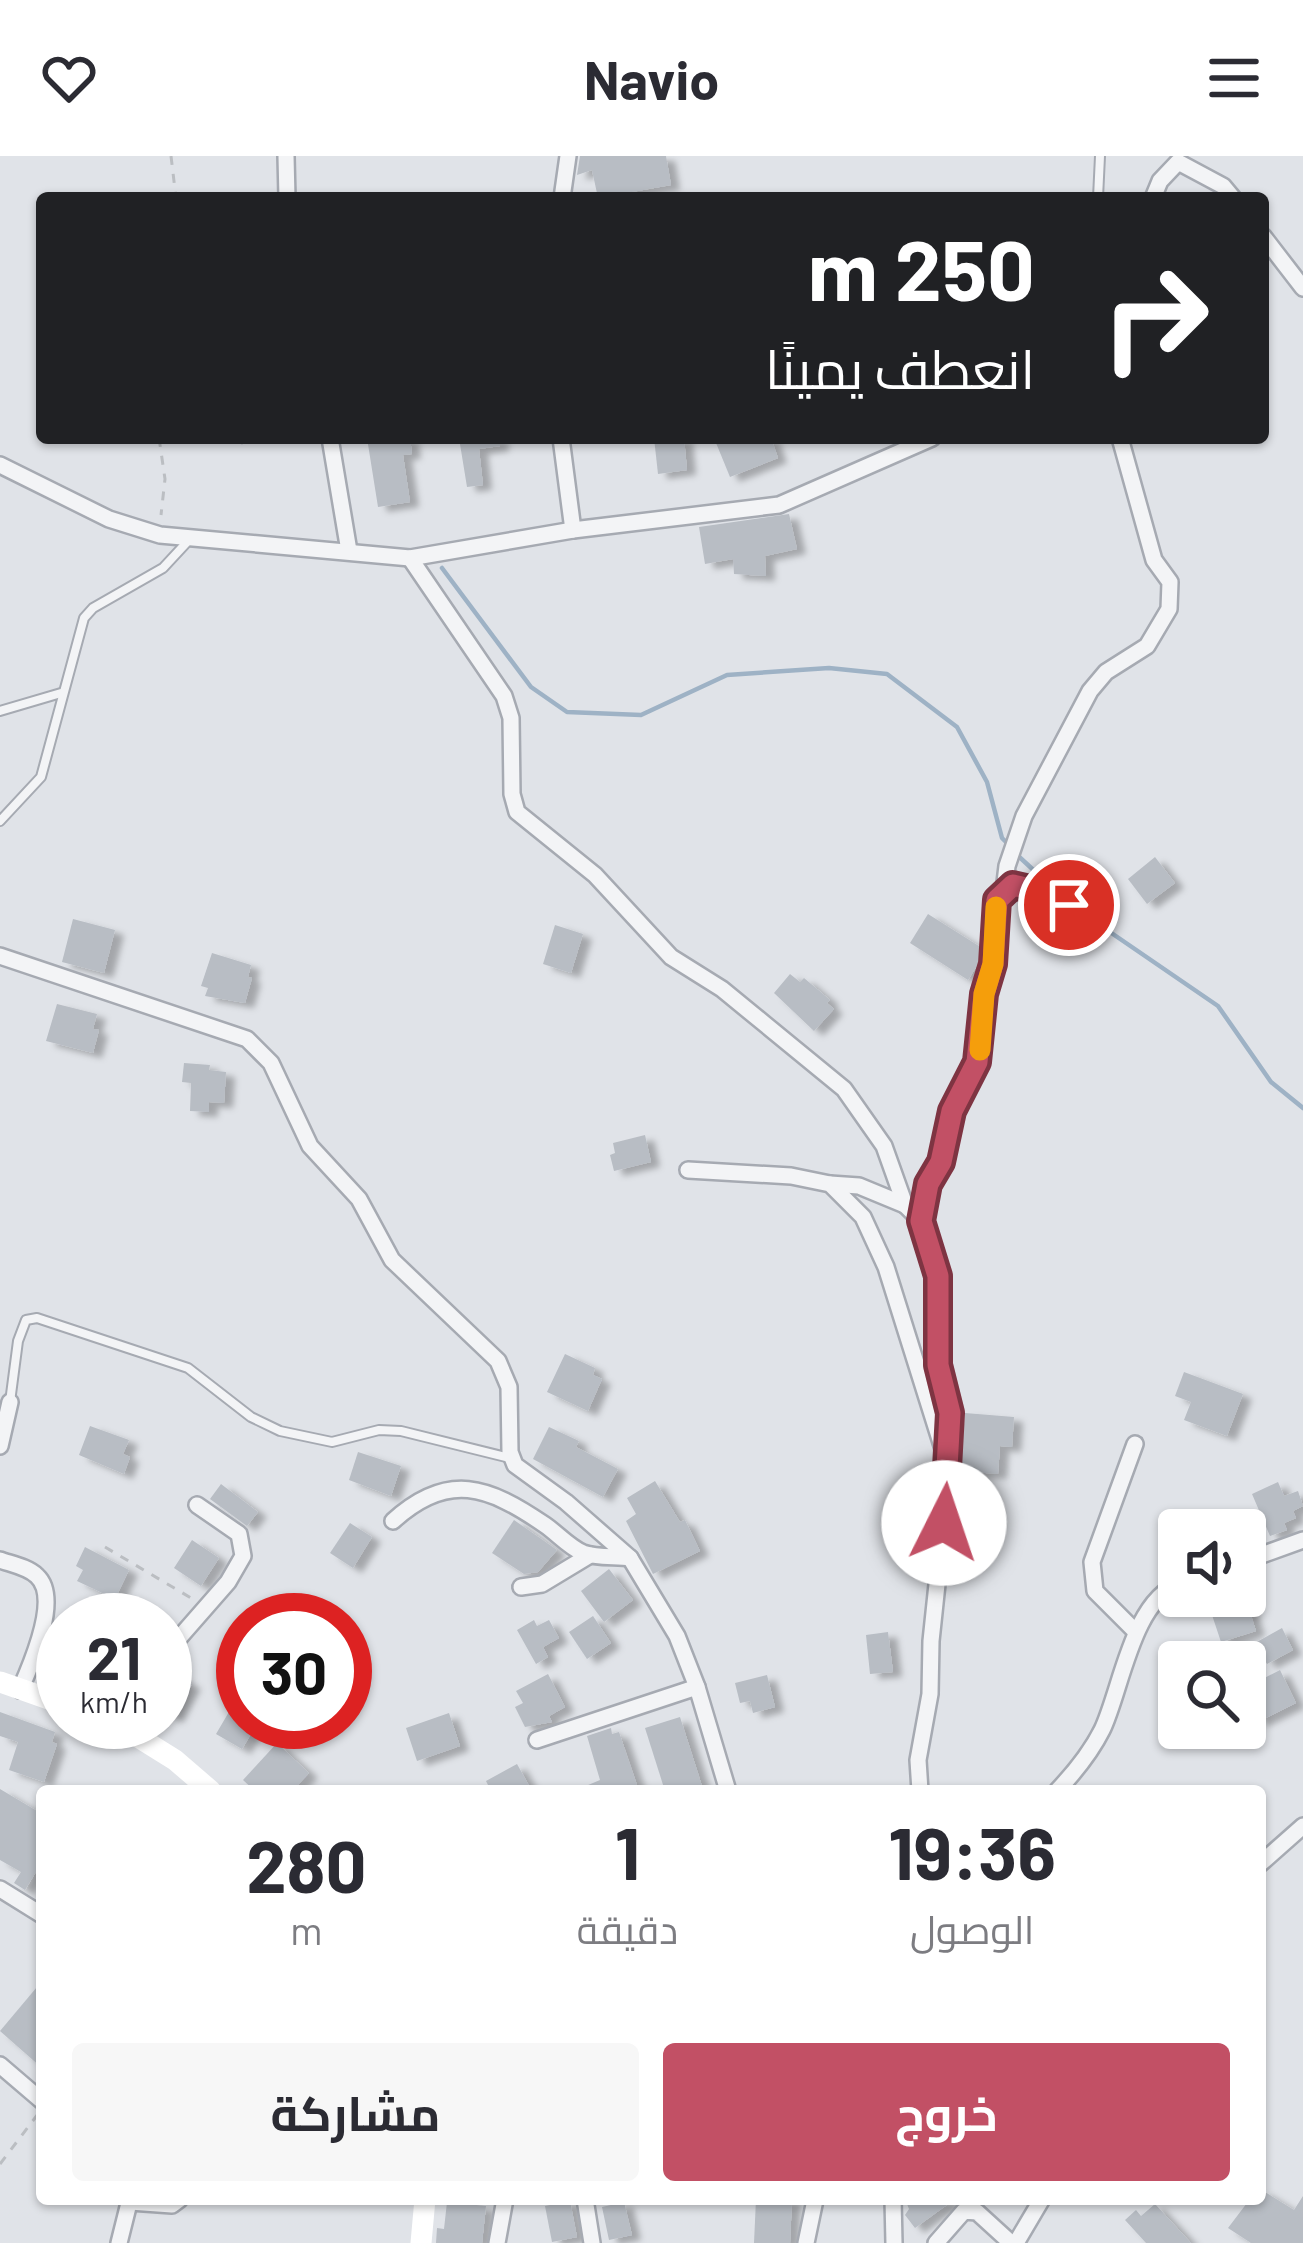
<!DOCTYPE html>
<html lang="ar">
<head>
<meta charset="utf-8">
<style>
  :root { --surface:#fff; --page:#f7f7f7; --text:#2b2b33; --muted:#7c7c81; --accent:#c25065 }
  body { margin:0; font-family:Barlow,Cairo,sans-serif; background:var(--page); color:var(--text); direction:rtl; height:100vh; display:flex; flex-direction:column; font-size:45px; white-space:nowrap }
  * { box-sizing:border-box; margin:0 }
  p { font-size:39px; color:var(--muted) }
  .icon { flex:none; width:66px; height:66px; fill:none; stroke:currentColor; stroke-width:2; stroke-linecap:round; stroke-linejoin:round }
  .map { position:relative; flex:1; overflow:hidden; direction:ltr }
  .panel { position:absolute; left:36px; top:1629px; width:1230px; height:420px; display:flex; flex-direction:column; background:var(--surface); border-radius:12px; box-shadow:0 3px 9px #0004; direction:rtl }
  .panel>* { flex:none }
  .banner { position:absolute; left:36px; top:36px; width:1233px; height:252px; border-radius:12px; box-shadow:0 3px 9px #0004; direction:rtl; background:#202124; color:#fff; overflow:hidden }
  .tools { position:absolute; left:1158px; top:1353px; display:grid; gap:24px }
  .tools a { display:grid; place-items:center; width:108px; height:108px; border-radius:12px; background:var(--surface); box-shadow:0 3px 9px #0004; font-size:60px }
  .speed { position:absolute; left:36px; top:1437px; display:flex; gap:24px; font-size:60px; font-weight:700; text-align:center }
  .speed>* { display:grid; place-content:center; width:156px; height:156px; border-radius:50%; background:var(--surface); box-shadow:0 3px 9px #0004; line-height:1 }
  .speed small { font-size:30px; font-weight:400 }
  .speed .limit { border:18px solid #d22; background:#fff; color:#111 }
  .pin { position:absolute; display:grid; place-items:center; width:102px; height:102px; color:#fff; margin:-51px; border:6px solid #fff; border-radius:50%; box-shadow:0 3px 12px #0007 }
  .me { position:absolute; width:132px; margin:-66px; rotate:4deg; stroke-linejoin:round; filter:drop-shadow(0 0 9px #0008) }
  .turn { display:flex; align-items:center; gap:42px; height:252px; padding:0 36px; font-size:54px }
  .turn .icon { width:156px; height:156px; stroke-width:2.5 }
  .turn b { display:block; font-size:84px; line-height:102px }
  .eta { display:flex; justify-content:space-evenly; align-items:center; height:204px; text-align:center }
  .eta b { font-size:72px; font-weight:700; line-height:84px }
  .cta { display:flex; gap:24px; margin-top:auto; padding:24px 36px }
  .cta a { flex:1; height:138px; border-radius:12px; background:var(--accent); color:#fff; font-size:48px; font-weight:700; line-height:138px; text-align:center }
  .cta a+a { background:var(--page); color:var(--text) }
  header { display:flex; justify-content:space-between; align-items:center; height:156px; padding:0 36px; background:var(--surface); font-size:54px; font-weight:700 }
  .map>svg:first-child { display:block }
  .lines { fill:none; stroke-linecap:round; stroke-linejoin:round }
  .stream { stroke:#9eb2c5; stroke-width:4.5 }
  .building { fill:#b8bdc4; filter:url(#shadow) }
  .lane-casing { stroke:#a6aab2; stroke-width:12 }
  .street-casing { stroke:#a6aab2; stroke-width:20 }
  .path { stroke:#bbbec2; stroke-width:3; stroke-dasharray:9 9; stroke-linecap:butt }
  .lane { stroke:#f3f4f6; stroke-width:8 }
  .street { stroke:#f3f4f6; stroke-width:15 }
  .secondary { stroke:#fff; stroke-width:21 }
  .route-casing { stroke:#7e3442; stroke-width:30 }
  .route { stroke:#c25065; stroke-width:21 }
  .slow { stroke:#f59e0b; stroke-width:21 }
</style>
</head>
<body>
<header><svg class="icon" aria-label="menu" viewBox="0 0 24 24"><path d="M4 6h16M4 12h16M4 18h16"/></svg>Navio<svg class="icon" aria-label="heart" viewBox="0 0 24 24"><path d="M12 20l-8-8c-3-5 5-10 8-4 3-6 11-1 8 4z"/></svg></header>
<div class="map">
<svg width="1303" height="2087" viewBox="0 0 1303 2087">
  <defs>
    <filter id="shadow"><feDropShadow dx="9" dy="5" stdDeviation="3" flood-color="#0004"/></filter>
  </defs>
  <rect width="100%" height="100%" fill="#e0e3e8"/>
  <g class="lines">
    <g class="stream">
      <path d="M442,412L531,531L567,556L641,559L727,519L829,512L887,518L957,571L987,626L1002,682L1008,688"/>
      <path d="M1015,697L1055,734"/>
      <path d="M1072,750L1218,850L1271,926L1303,952"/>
    </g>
  </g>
  <g class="building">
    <path d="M580,0H666L671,29L598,42L592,14L577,19Z"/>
    <path d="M367,282H410L412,298L403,299L410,346L378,351Z"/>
    <path d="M459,282H500V290L479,293L483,329L467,331Z"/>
    <path d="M654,282H684L687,314L658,318Z"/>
    <path d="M714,282H771L778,302L730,321Z"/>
    <path d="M789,358L797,393L765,400L766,420L734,418L733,403L705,408L699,371Z"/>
    <path d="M1155,701L1175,727L1147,748L1128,723Z"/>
    <path d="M928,758L982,792L981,803L968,824L910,787Z"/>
    <path d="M73,763L115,774L104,817L62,806Z"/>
    <path d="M555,769L583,778L571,817L543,808Z"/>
    <path d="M212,797L251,809L248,821L252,822L245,847L205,840L208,832L201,830Z"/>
    <path d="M790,818L800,826L804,822L830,844L827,847L834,853L814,875L774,837Z"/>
    <path d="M57,848L97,858L93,873L99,874L93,897L46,885Z"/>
    <path d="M184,907L210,909L209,914L226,916L224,947L209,946V956L190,955L191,927L182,926Z"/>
    <path d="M645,979L651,1006L614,1015L610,999L615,997L613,987Z"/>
    <path d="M565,1198L595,1212L593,1219L602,1223L588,1255L547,1236Z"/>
    <path d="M1184,1216L1243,1238L1227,1280L1184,1264L1191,1246L1175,1240Z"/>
    <path d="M965,1257L1014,1261L1012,1291L1000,1290L998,1318L960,1315Z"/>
    <path d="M90,1270L129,1284L123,1298L130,1301L124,1318L79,1299Z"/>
    <path d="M549,1271L579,1285L576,1291L618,1313L603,1341L533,1303Z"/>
    <path d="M358,1296L401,1310L391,1340L349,1324Z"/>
    <path d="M655,1325L680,1366L685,1364L700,1395L653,1418L626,1365L636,1358L627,1342Z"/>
    <path d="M1278,1326L1284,1340L1298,1335L1303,1350L1293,1355L1296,1362L1284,1367L1287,1374L1270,1380L1252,1338Z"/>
    <path d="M221,1328L258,1356L247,1370L210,1343Z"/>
    <path d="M514,1364L557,1394L538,1416L524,1418L492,1397Z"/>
    <path d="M350,1367L372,1381L353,1412L330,1397Z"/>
    <path d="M192,1384L219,1402L201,1430L174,1412Z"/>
    <path d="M85,1391L129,1414L115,1443L77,1425L83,1414L76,1410Z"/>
    <path d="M609,1413L633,1444L604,1466L581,1435Z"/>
    <path d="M1247,1447L1256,1475L1221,1486L1212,1459Z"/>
    <path d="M593,1460L611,1487L587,1503L569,1476Z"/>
    <path d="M534,1464L537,1470L549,1464L559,1482L543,1491L548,1501L536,1508L517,1474Z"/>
    <path d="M1282,1472L1293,1494L1267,1508L1255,1487Z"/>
    <path d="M888,1476L893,1516L870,1518L866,1479Z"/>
    <path d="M1280,1514L1296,1547L1258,1566L1245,1532Z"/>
    <path d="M171,1516L192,1528L174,1562L165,1557V1527Z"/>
    <path d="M548,1518L565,1551L549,1560L552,1566L525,1571L515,1551L523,1547L516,1535Z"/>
    <path d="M767,1519L775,1551L753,1557L750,1545L740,1547L735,1527Z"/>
    <path d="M243,1532V1566H258L242,1593L216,1578Z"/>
    <path d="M0,1556L55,1576L52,1586L57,1588L44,1626L9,1614L18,1586L0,1580Z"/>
    <path d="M449,1557L460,1590L417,1605L406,1572Z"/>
    <path d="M680,1561L702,1630L665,1635L645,1572Z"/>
    <path d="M611,1572L612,1578L619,1576L639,1635H574L600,1624L587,1580Z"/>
    <path d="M277,1587L309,1617L292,1635H255L243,1624Z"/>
    <path d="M517,1608L532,1635H491L486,1625Z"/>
    <path d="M0,1633L42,1658V1706L25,1734L14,1727L21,1716L0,1704Z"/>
    <path d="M42,1825V1912L0,1875Z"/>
    <path d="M1260,2033L1294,2054L1303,2040V2087H1251L1228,2072L1250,2043H1260Z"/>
    <path d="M756,2043H792L790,2087H754Z"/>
    <path d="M905,2043H955L915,2072L905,2059L909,2053Z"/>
    <path d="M570,2045L577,2081L552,2086L545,2050Z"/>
    <path d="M447,2046L486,2050L482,2087H436L437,2072L444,2073Z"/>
    <path d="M624,2046L632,2079L609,2084L602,2051Z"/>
    <path d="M1155,2048L1191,2087H1146L1125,2064L1136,2054L1141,2060Z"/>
  </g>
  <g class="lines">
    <g class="lane-casing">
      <g id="lane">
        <path d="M1098,42L1100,0"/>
        <path d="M0,555L61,537"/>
        <path d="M0,665L41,621L84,462L93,452L163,412L189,384"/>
        <path d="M10,1246L18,1185L26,1164L37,1162L188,1212L251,1261L280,1275L332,1286L379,1274L401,1275L510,1302"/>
      </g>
    </g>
    <g class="street-casing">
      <g id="street">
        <path d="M286,0L287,42"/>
        <path d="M562,42L568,0"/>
        <path d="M1153,42L1160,25L1178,6L1223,30L1233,42"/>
        <path d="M1263,80L1303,132"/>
        <path d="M330,282L349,395"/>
        <path d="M561,282L573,374"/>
        <path d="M0,309L109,363L160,379L410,402L573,374L779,349L932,282"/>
        <path d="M410,402L504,540L511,562L512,638L517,656L595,719L671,801L722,833L844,933L884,990L905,1049L921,1065L938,1119V1209L950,1257L947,1334L931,1485L930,1538L918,1604L920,1635"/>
        <path d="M1004,735L1007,710L1024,660L1090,535L1106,516L1147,490L1169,453L1170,426L1154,404L1120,282"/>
        <path d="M0,800L247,883L271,907L310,990L359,1043L392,1104L498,1205L509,1231L510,1296L515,1309L566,1346L630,1402L677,1480L697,1531L728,1635"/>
        <path d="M688,1014L791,1020L830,1028L863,1061L886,1111L943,1293"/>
        <path d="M830,1028L859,1030L905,1049"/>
        <path d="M921,1065L928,1028L941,1007L952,955L977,906L984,837L993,809L997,744L1013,729L1039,735L1069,749"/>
        <path d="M1135,1288L1092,1406L1095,1435L1135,1475"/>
        <path d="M0,1290L10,1246"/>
        <path d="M393,1365C448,1315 488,1330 545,1369C558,1378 569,1391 583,1397C597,1402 616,1400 630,1402"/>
        <path d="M0,1404C11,1408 28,1411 37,1420C61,1442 31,1509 20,1534"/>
        <path d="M1245,1405L1303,1384"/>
        <path d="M521,1431L542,1428L590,1399"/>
        <path d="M165,1498L228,1426L243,1400L239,1378L197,1349"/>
        <path d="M537,1584L697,1531"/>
        <path d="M1057,1635C1074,1617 1091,1596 1102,1574C1121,1535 1132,1445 1179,1428"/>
        <path d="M1260,1708L1303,1670"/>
        <path d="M0,1733L42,1759"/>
        <path d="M0,1909L42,1945"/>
        <path d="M585,2043L592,2087"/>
        <path d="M893,2043L894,2087"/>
        <path d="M130,2046L172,2049L180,2043"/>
        <path d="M119,2087L130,2043"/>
        <path d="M497,2087L505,2043"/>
        <path d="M806,2087L815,2044"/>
        <path d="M936,2087L964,2055L977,2056L1011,2087"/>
        <path d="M1016,2087L1042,2043"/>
      </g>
    </g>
    <g class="path">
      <path d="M171,0L176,42"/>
      <path d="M159,282L165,323L161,359"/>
      <path d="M239,282L243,288"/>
      <path d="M105,1391L191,1442"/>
      <path d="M0,2008L38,1958"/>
    </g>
    <use href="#lane" class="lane"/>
    <use href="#street" class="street"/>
    <g class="secondary">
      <path d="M0,1526L63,1548"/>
      <path d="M114,1566L175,1604L211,1635"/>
      <path d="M421,2087L425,2043"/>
    </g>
  </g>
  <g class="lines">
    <g class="route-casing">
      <path id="route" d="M944,1367L950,1257L938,1209V1120L921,1065L928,1028L941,1006L952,955L977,906L984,838L993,808L997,744L1013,729L1039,735L1069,749"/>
    </g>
    <use href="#route" class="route"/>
    <path class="slow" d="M980,894L984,838L993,808L996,751"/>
  </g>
</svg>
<div class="tools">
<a><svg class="icon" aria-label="sound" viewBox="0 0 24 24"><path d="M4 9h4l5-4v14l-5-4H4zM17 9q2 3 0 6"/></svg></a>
<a><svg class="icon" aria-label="search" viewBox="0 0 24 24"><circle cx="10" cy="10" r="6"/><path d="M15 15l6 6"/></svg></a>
</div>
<div class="speed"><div>21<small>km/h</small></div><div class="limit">30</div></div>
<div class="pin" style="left:1069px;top:749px;background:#d93025"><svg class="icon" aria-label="arrive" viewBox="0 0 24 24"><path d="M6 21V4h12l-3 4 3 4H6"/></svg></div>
<svg class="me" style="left:944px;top:1367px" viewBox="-20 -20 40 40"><circle r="19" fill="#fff"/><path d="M0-13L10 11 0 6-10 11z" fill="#c25065"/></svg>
<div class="banner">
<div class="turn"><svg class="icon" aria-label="right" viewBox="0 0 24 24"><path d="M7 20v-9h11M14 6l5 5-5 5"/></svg><div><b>250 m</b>انعطف يمينًا</div></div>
</div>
<section class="panel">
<div class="eta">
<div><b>19:36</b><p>الوصول</p></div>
<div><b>1</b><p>دقيقة</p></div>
<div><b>280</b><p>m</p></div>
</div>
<div class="cta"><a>خروج</a><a>مشاركة</a></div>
</section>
</div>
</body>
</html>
